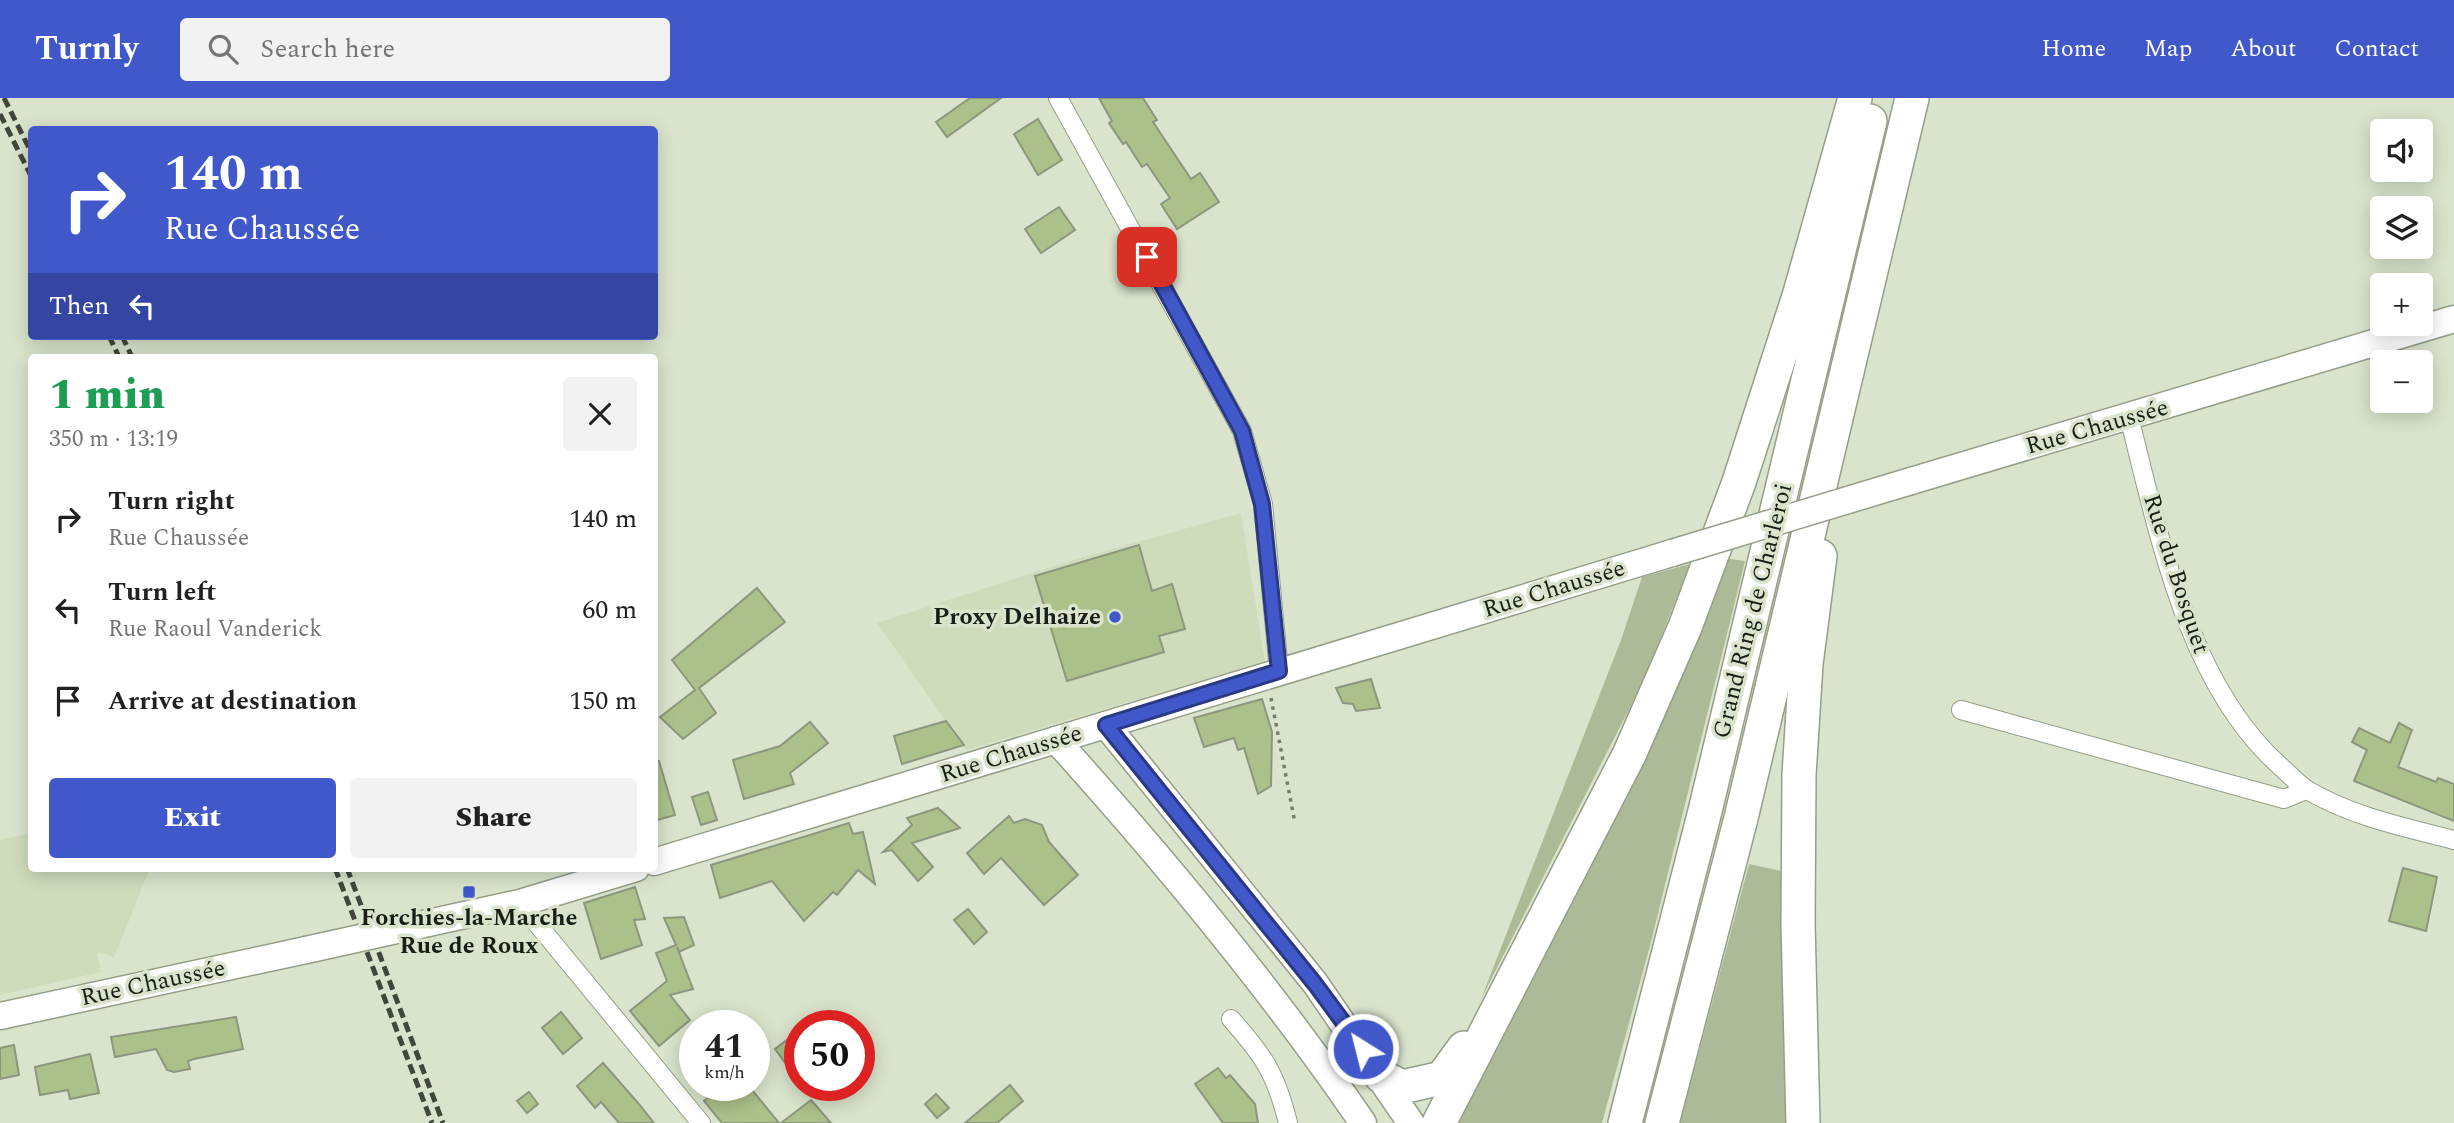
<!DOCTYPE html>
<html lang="en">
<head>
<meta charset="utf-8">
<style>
  :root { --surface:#fff; --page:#f2f2f2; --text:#202124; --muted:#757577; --accent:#4158cb }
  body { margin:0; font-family:Spectral,serif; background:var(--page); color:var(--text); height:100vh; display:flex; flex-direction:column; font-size:26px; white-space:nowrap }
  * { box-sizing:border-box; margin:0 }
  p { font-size:23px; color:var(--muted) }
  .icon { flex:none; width:38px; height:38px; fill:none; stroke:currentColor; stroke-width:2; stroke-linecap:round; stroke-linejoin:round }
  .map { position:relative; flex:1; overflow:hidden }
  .drawer { position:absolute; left:28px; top:256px; width:630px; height:518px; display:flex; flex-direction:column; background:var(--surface); border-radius:7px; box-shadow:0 4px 18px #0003 }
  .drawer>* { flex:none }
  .hud { position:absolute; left:28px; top:28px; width:630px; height:214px; border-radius:7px; box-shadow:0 4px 18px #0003; background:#4158cb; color:#fff; overflow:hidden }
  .controls { position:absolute; left:2370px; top:21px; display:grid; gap:14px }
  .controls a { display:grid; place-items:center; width:63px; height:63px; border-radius:7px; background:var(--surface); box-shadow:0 4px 18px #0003; font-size:35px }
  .speed { position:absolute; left:679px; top:912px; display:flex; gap:14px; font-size:35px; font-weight:700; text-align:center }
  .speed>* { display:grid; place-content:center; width:91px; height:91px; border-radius:50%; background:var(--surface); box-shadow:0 4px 18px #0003; line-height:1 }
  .speed small { font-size:18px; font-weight:400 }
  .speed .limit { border:10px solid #d22; background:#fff; color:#111 }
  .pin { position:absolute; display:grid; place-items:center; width:60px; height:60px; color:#fff; margin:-30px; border-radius:14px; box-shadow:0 4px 10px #0006 }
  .me { position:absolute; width:77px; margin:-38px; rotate:324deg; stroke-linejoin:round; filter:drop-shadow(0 0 5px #0008) }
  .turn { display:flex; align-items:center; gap:24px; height:147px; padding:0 21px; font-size:32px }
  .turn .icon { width:91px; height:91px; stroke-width:2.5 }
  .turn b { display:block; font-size:49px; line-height:60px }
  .then { display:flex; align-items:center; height:66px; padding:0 21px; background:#0003; gap:14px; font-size:26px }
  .round { display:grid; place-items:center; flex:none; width:74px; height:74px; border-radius:7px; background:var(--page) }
  .summary { display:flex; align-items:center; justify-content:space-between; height:119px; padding:0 21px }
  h1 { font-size:42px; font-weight:800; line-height:52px; color:#1e9e55 }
  .primary-button { display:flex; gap:14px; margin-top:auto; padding:14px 21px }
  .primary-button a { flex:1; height:80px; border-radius:7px; background:var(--accent); color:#fff; font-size:28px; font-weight:800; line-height:80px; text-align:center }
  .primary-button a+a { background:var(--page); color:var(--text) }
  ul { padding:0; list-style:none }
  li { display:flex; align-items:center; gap:21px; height:91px; padding:0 21px }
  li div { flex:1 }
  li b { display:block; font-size:26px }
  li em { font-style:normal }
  header { display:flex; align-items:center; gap:42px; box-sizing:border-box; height:98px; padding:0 35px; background:var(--accent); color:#fff }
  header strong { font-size:33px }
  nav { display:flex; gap:38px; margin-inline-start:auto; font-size:24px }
  .search { width:490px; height:63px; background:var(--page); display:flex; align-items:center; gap:18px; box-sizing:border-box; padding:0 24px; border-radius:7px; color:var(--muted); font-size:26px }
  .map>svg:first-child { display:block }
  .built { fill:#cfdcbc }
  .green { fill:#acba97 }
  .building { fill:#acc18a; stroke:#8d967f; stroke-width:2 }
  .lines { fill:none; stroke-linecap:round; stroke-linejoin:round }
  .street-casing { stroke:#959e87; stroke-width:20 }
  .secondary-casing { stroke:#959e87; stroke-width:29 }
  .highway-casing { stroke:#959e87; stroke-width:36 }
  .path { stroke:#777d6e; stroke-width:3.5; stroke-dasharray:3.5 5; stroke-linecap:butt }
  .street { stroke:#fff; stroke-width:18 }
  .secondary { stroke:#fff; stroke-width:26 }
  .highway { stroke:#fff; stroke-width:33 }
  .rail { stroke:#42463b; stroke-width:5; stroke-dasharray:10 5; stroke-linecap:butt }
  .secondary-bridge-casing { stroke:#959e87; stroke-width:29; stroke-linecap:butt }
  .secondary-bridge { stroke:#fff; stroke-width:26 }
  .route-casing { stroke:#2a3984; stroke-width:18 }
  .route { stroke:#4158cb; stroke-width:12 }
  .poi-dot { fill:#4158cb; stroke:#dae4cc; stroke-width:2.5 }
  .labels { text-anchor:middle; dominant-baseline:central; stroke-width:7; stroke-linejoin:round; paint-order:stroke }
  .street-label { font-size:24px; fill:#1b1e16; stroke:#dae4cc }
  .poi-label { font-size:24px; font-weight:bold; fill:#1b1e16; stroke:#dae4cc; text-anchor:end }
</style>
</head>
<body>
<header>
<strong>Turnly</strong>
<div class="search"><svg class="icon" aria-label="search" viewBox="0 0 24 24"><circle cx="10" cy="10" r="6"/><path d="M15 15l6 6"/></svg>Search here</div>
<nav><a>Home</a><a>Map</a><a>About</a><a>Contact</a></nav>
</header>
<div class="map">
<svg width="2454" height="1025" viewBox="0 0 2454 1025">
  <rect width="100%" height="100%" fill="#dae4cc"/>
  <g class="built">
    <path d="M1241,415L1265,564L966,652L877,525L1063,465Z"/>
    <path d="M31,735L32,770H150L114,860L101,854L97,856L101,874L0,897V742Z"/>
  </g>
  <g class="green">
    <path d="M1722,460L1745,463L1652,840L1602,1025H1446Z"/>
    <path d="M1690,466L1644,582L1481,901L1621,542L1642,479Z"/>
    <path d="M1749,766L1790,775V1025H1680Z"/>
  </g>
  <g class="building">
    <path d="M970,0H1001L947,39L936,24Z"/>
    <path d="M1099,0H1143L1157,22L1153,24L1191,81L1200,75L1219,104L1177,131L1161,106L1170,100L1147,66L1142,69L1126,44L1123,46L1109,25L1112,23Z"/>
    <path d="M1038,21L1062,62L1038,77L1014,36Z"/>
    <path d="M1059,109L1075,132L1041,155L1025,131Z"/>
    <path d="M1139,447L1152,493L1172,486L1185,531L1159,538L1164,554L1067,583L1035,478Z"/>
    <path d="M757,490L785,524L699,590L716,615L683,641L660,619L695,592L672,562Z"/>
    <path d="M1371,581L1380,610L1356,613L1353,606L1343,605L1336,590Z"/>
    <path d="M1262,601L1272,634L1271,688L1258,696L1244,650L1238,652L1234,640L1204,649L1194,620Z"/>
    <path d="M946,623L964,647L902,666L894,638Z"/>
    <path d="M810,624L828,645L790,675L794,686L744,701L733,662L780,648Z"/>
    <path d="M2399,625L2412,632L2398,669L2436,684L2438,680L2454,686V723L2354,683L2367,652L2352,644L2359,630L2390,645Z"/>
    <path d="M654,663H659L675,717L654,723Z"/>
    <path d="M708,694L717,722L701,727L692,699Z"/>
    <path d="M938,710L960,730L912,745L933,769L918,783L892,752L883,754L912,727L907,720Z"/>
    <path d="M1009,718L1014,725L1025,721L1042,727L1049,744L1078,777L1044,807L1001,760L984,776L967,755Z"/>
    <path d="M849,725L853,736L863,734L875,786L858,772L837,797L833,794L804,823L772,783L720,800L711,767Z"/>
    <path d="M2403,770L2437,779L2426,833L2389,823Z"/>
    <path d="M635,789L645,821L634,822L642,847L601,861L584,805Z"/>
    <path d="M968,811L987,834L974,846L954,822Z"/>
    <path d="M684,819L694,847L679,854L677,849L693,891L670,897L690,922L659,948L630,913L667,883L656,855L676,847L664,820Z"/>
    <path d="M561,914L582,940L563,956L542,930Z"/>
    <path d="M236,919L243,951L194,961L188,963L190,971L174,974L167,972L156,951L115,959L111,939Z"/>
    <path d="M792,938L800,949V962L789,970L775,951Z"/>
    <path d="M14,947L19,977L0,981V950Z"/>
    <path d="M90,956L99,995L70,1001L68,992L40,997L35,969Z"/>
    <path d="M603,965L638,1005L654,1025H619L601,1004L595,1010L577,988Z"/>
    <path d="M1218,970L1226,980L1230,977L1255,1006L1258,1025H1223L1195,986Z"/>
    <path d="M724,987H748L779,1025H722L704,1003Z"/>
    <path d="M1010,987L1023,1003L997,1025H965Z"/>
    <path d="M529,994L538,1006L527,1015L517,1003Z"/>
    <path d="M936,996L949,1010L937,1020L925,1006Z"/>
    <path d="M811,1002L831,1025H781Z"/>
  </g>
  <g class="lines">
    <g class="street-casing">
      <g id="street">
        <path d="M1058,0L1242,333L1263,406L1279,573"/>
        <path d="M2129,319C2159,436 2187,586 2281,669C2290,677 2299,687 2309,693C2354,719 2404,729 2454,742"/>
        <path d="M1961,612L2284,701L2306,692"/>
        <path d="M520,805L701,1025"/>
        <path d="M1231,921C1264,958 1276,976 1288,1025"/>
      </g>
    </g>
    <g class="secondary-casing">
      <g id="secondary">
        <path d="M1911,383L2454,221"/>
        <path d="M1106,627L1315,885L1411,1025"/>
        <path d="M1056,642C1166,764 1270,889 1363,1025"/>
        <path d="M654,764L1672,455"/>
        <path d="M428,825L520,805L636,770"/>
        <path d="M0,918L306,852"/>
      </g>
    </g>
    <g class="highway-casing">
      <g id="highway">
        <path d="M1381,978L1402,989L1442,980L1464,950"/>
        <path d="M1439,1025L1629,657L1685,529L1739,384L1800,195L1855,0"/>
        <path d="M1625,1025L1705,713L1870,23"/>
        <path d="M1662,1025L1741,720L1912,0"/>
        <path d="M1803,1025L1798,825L1799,677L1806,566L1820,458"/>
      </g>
    </g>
    <path class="path" d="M1271,600L1295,725"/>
    <use href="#street" class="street"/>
    <use href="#secondary" class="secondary"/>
    <use href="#highway" class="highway"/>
    <g class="rail">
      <path d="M4,0L32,56"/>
      <path d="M0,16L32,80"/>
      <path d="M109,238L119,259"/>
      <path d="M122,238L132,259"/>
      <path d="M335,770L432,1025"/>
      <path d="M347,770L443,1025"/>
    </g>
    <g class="secondary-bridge-casing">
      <g id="secondary-bridge">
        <path d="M1672,455L1911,383"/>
        <path d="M306,852L428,825"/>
      </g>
    </g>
    <use href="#secondary-bridge" class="secondary-bridge"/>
  </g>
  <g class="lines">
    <g class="route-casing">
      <path id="route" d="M1147,159L1242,333L1262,406L1279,573L1106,627L1315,886L1363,951"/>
    </g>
    <use href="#route" class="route"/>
  </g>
  <g class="poi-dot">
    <circle cx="1115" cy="519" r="7"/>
    <rect x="462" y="787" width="14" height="14" rx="3.5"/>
  </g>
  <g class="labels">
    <g class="street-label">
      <text transform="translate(2097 329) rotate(-16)">Rue Chaussée</text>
      <text transform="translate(2176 476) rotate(72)">Rue du Bosquet</text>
      <text transform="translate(1554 491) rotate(-17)">Rue Chaussée</text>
      <text transform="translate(1753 513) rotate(-76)">Grand Ring de Charleroi</text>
      <text transform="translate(1011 656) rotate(-17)">Rue Chaussée</text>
      <text transform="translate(153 885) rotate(-12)">Rue Chaussée</text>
    </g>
    <g class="poi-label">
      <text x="1101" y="519">Proxy Delhaize</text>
      <text x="469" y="820" text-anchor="middle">Forchies-la-Marche<tspan x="469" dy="28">Rue de Roux</tspan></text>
    </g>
  </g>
</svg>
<div class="controls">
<a><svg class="icon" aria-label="sound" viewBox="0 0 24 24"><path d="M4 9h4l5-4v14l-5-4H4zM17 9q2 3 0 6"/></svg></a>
<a><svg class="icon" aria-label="layers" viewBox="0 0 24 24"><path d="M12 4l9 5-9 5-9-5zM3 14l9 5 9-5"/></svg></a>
<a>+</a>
<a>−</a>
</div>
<div class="speed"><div>41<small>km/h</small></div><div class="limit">50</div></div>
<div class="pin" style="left:1147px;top:159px;background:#d93025"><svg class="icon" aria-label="arrive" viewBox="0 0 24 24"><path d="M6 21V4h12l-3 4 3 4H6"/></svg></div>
<svg class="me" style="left:1363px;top:951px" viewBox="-20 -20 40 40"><circle r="17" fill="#4158cb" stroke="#fff" stroke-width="3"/><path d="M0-11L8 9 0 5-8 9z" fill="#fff"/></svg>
<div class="hud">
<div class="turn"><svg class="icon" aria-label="right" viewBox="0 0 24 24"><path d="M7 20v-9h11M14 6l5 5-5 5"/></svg><div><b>140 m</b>Rue Chaussée</div></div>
<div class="then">Then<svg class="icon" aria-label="left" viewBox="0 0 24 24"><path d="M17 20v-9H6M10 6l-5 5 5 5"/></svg></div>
</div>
<section class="drawer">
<div class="summary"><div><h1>1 min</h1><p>350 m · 13:19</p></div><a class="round"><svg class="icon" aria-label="close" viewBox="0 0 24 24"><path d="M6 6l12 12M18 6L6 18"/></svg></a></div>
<ul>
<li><svg class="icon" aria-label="right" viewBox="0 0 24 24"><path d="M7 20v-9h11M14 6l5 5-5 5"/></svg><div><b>Turn right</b><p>Rue Chaussée</p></div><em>140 m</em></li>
<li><svg class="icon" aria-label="left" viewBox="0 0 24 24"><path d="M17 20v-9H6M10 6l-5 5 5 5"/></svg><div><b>Turn left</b><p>Rue Raoul Vanderick</p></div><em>60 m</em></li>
<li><svg class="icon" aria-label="arrive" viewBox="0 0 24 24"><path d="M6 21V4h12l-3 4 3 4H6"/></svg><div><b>Arrive at destination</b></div><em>150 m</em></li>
</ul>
<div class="primary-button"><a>Exit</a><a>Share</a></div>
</section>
</div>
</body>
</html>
